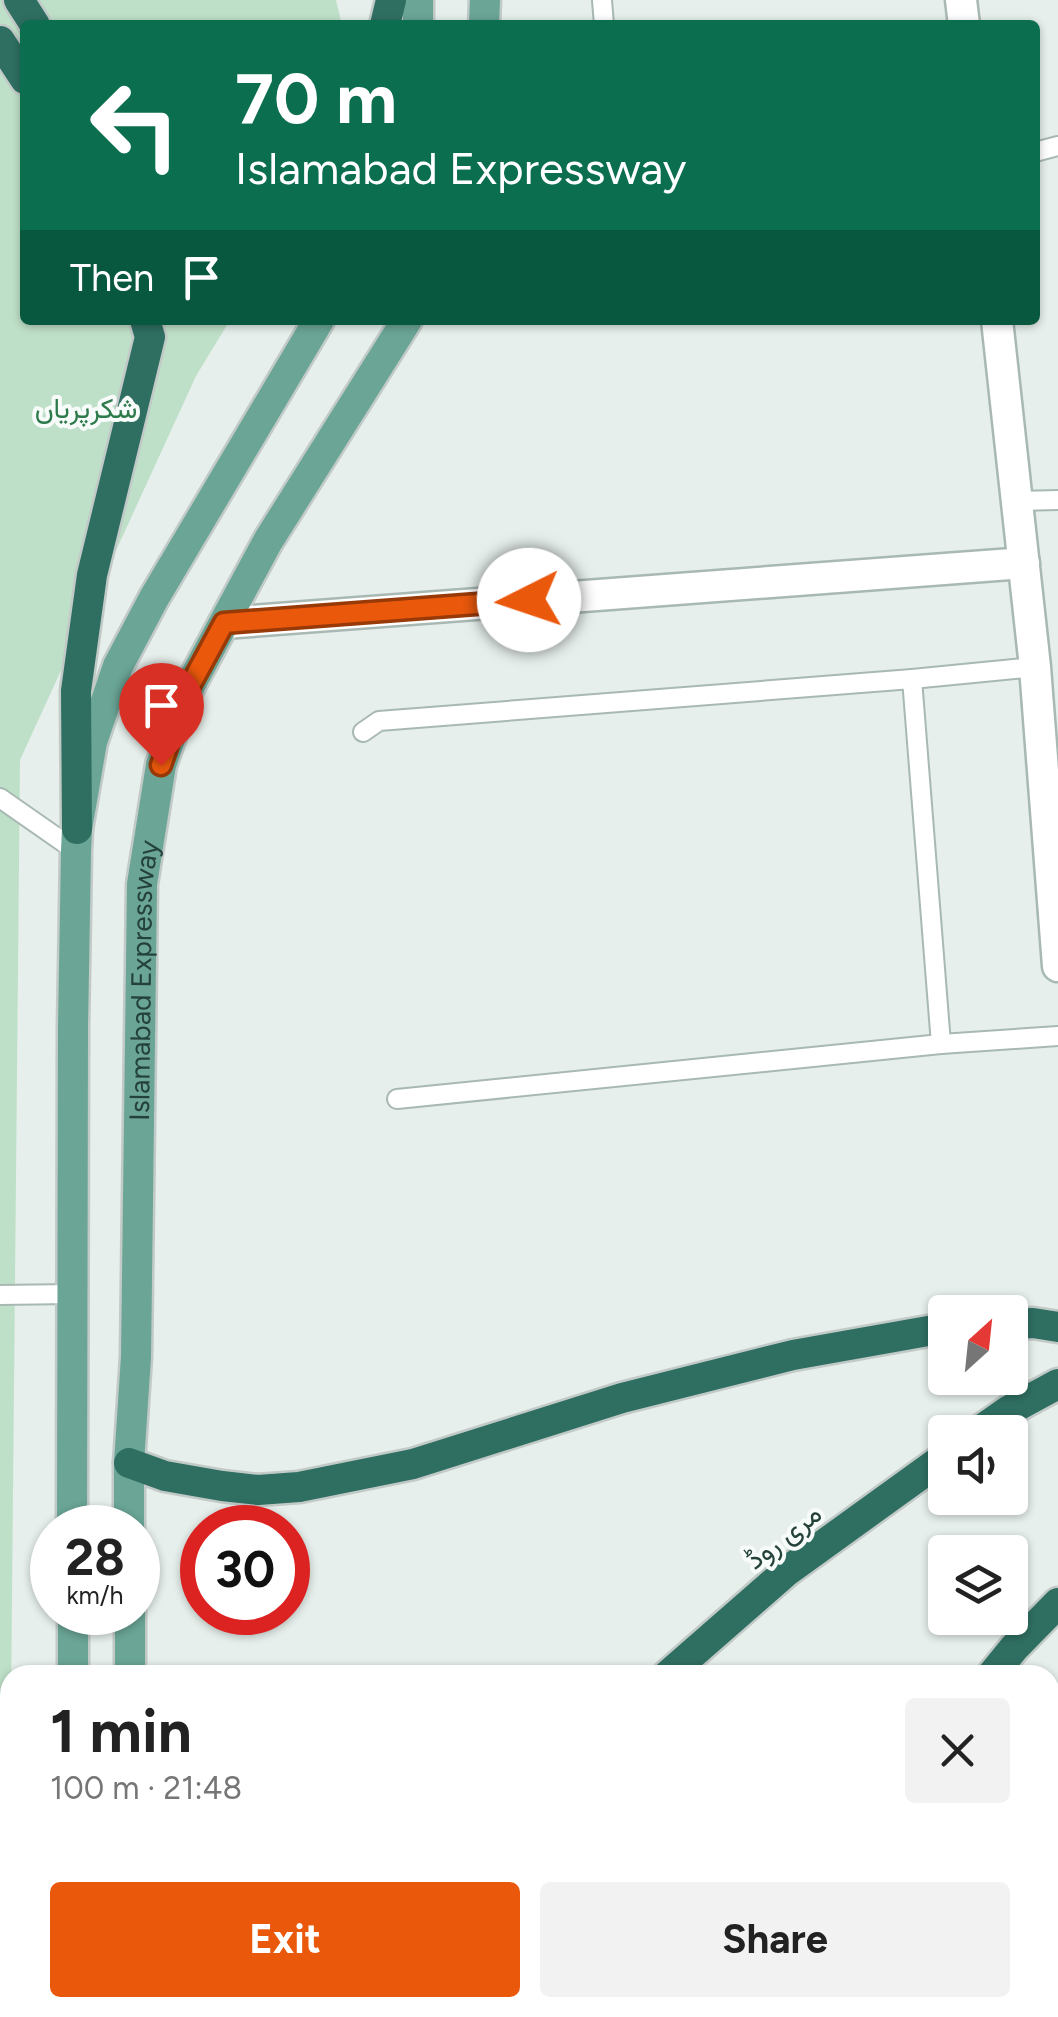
<!DOCTYPE html>
<html lang="en">
<head>
<meta charset="utf-8">
<style>
  :root { --surface:#fff; --page:#f2f2f2; --text:#222; --muted:#767676; --accent:#ea580c }
  body { margin:0; font-family:Figtree,Vazirmatn,sans-serif; background:var(--page); color:var(--text); height:100vh; display:flex; flex-direction:column; font-size:38px; white-space:nowrap }
  * { box-sizing:border-box; margin:0 }
  p { font-size:32px; color:var(--muted) }
  .icon { flex:none; width:55px; height:55px; fill:none; stroke:currentColor; stroke-width:2; stroke-linecap:round; stroke-linejoin:round }
  .map { position:relative; flex:1; overflow:hidden }
  .drawer { position:absolute; left:0px; top:1665px; width:1060px; height:352px; display:flex; flex-direction:column; background:var(--surface); border-radius:30px 30px 0 0; box-shadow:0 2px 8px #0004 }
  .drawer>* { flex:none }
  .banner { position:absolute; left:20px; top:20px; width:1020px; height:305px; border-radius:10px; box-shadow:0 2px 8px #0004; background:#0b6e4f; color:#fff; overflow:hidden }
  .needle { width:65px; rotate:27deg }
  .controls { position:absolute; left:928px; top:1295px; display:grid; gap:20px }
  .controls a { display:grid; place-items:center; width:100px; height:100px; border-radius:10px; background:var(--surface); box-shadow:0 2px 8px #0004; font-size:50px }
  .speed { position:absolute; left:30px; top:1505px; display:flex; gap:20px; font-size:50px; font-weight:700; text-align:center }
  .speed>* { display:grid; place-content:center; width:130px; height:130px; border-radius:50%; background:var(--surface); box-shadow:0 2px 8px #0004; line-height:1 }
  .speed small { font-size:25px; font-weight:400 }
  .speed .limit { border:15px solid #d22; background:#fff; color:#111 }
  .pin { position:absolute; display:grid; place-items:center; width:85px; height:85px; color:#fff; margin:-102px -42px; border-radius:50% 50% 50% 0; rotate:-45deg; box-shadow:0 0 10px #0007 }
  .pin .icon { rotate:45deg }
  .me { position:absolute; width:110px; margin:-55px; rotate:266deg; stroke-linejoin:round; filter:drop-shadow(0 0 8px #0008) }
  .turn { display:flex; align-items:center; gap:35px; height:210px; padding:0 50px; font-size:45px }
  .turn .icon { width:130px; height:130px; stroke-width:2.5 }
  .turn b { display:block; font-size:70px; line-height:85px }
  .then { display:flex; align-items:center; height:95px; padding:0 50px; background:#0003; gap:20px; font-size:38px }
  .round { display:grid; place-items:center; flex:none; width:105px; height:105px; border-radius:10px; background:var(--page) }
  .head { display:flex; align-items:center; justify-content:space-between; height:170px; padding:0 50px }
  h1 { font-size:60px; font-weight:700; line-height:75px }
  .primary-button { display:flex; gap:20px; margin-top:auto; padding:20px 50px }
  .primary-button a { flex:1; height:115px; border-radius:10px; background:var(--accent); color:#fff; font-size:40px; font-weight:700; line-height:115px; text-align:center }
  .primary-button a+a { background:var(--page); color:var(--text) }
  .map>svg:first-child { display:block }
  .green { fill:#bfe0c8 }
  .lines { fill:none; stroke-linecap:round; stroke-linejoin:round }
  .lane-casing { stroke:#a8b8b2; stroke-width:22 }
  .street-casing { stroke:#a8b8b2; stroke-width:35 }
  .primary-casing { stroke:#c2cac8; stroke-width:35 }
  .highway-casing { stroke:#c2cac8; stroke-width:35 }
  .lane { stroke:#fff; stroke-width:18 }
  .street { stroke:#fff; stroke-width:30 }
  .primary { stroke:#6aa596; stroke-width:30 }
  .highway { stroke:#2f6f62; stroke-width:30 }
  .route-casing { stroke:#983908; stroke-width:25 }
  .route { stroke:#ea580c; stroke-width:18 }
  .labels { text-anchor:middle; dominant-baseline:central; stroke-width:8; stroke-linejoin:round; paint-order:stroke }
  .park-label { font-size:28px; fill:#2d7a4b; stroke:#f7fbf9 }
  .street-label { font-size:28px; fill:#24423a; stroke:#f7fbf9 }
</style>
</head>
<body>
<div class="map">
<svg width="1058" height="2017" viewBox="0 0 1058 2017">
  <rect width="100%" height="100%" fill="#e6efeb"/>
  <g class="green">
    <path d="M0,0H336L342,25H25V320H230L196,376L20,760L8,2017H0Z"/>
    <path d="M1058,1699V2017H834L841,2008H1050V1710Z"/>
  </g>
  <g class="lines">
    <g class="lane-casing">
      <g id="lane">
        <path d="M602,0L604,25"/>
        <path d="M1035,152L1058,146"/>
        <path d="M1017,501L1058,500"/>
        <path d="M912,679L941,1044"/>
        <path d="M363,732L379,721L912,679L1035,667"/>
        <path d="M0,798L76,851"/>
        <path d="M397,1099L941,1044L1058,1036"/>
        <path d="M0,1295L71,1294"/>
      </g>
    </g>
    <g class="street-casing">
      <g id="street">
        <path d="M961,0L964,25"/>
        <path d="M997,320L1035,667L1058,966"/>
        <path d="M224,623L1024,563"/>
      </g>
    </g>
    <g class="primary-casing">
      <g id="primary">
        <path d="M418,0V25"/>
        <path d="M484,25L485,0"/>
        <path d="M72,1528L73,1028L76,851L77,829L92,742L118,666L154,598L319,320"/>
        <path id="s1" d="M129,1528V1463L136,1357L142,884L161,765L186,693L268,541L407,320"/>
        <path d="M73,1612V1675"/>
        <path d="M130,1612V1675"/>
        <path d="M82,2008V2017"/>
        <path d="M113,2008L118,2017"/>
        <path d="M220,2008L223,2017"/>
        <path d="M183,2017L186,2008"/>
      </g>
    </g>
    <g class="highway-casing">
      <g id="highway">
        <path d="M19,0L35,25"/>
        <path d="M385,25L391,0"/>
        <path d="M0,41L25,79"/>
        <path d="M77,829L76,691L92,575L150,337L145,320"/>
        <path d="M1010,1324L1033,1323L1058,1327"/>
        <path d="M978,1432L1008,1411L1058,1384"/>
        <path d="M129,1463L165,1476L222,1486L258,1490L299,1487L413,1464L622,1398L793,1355L945,1328"/>
        <path d="M668,1675L787,1571L945,1457"/>
        <path d="M992,1675L1014,1648L1058,1603"/>
        <path d="M382,2017L389,2008"/>
        <path d="M740,2017L745,2008"/>
      </g>
    </g>
    <use href="#lane" class="lane"/>
    <use href="#street" class="street"/>
    <use href="#primary" class="primary"/>
    <use href="#highway" class="highway"/>
  </g>
  <g class="lines">
    <g class="route-casing">
      <path id="route" d="M161,765L186,693L224,623L529,600"/>
    </g>
    <use href="#route" class="route"/>
  </g>
  <g class="labels">
    <g class="park-label">
      <text x="86" y="408">شکرپریاں</text>
    </g>
    <g class="street-label">
      <text stroke="none"><textPath href="#s1" startOffset="548">Islamabad Expressway</textPath></text>
      <text transform="translate(783 1536) rotate(-38)">مری روڈ</text>
    </g>
  </g>
</svg>
<div class="controls">
<a><svg class="needle" viewBox="-14 -14 28 28"><path d="M0-13l5 13h-10z" fill="#e53935"/><path d="M0 13l5-13h-10z" fill="#767676"/></svg></a>
<a><svg class="icon" aria-label="sound" viewBox="0 0 24 24"><path d="M4 9h4l5-4v14l-5-4H4zM17 9q2 3 0 6"/></svg></a>
<a><svg class="icon" aria-label="layers" viewBox="0 0 24 24"><path d="M12 4l9 5-9 5-9-5zM3 14l9 5 9-5"/></svg></a>
</div>
<div class="speed"><div>28<small>km/h</small></div><div class="limit">30</div></div>
<div class="pin" style="left:161px;top:765px;background:#d93025"><svg class="icon" aria-label="arrive" viewBox="0 0 24 24"><path d="M6 21V4h12l-3 4 3 4H6"/></svg></div>
<svg class="me" style="left:529px;top:600px" viewBox="-20 -20 40 40"><circle r="19" fill="#fff"/><path d="M0-13L10 11 0 6-10 11z" fill="#ea580c"/></svg>
<div class="banner">
<div class="turn"><svg class="icon" aria-label="left" viewBox="0 0 24 24"><path d="M17 20v-9H6M10 6l-5 5 5 5"/></svg><div><b>70 m</b>Islamabad Expressway</div></div>
<div class="then">Then<svg class="icon" aria-label="arrive" viewBox="0 0 24 24"><path d="M6 21V4h12l-3 4 3 4H6"/></svg></div>
</div>
<section class="drawer">
<div class="head"><div><h1>1 min</h1><p>100 m · 21:48</p></div><a class="round"><svg class="icon" aria-label="close" viewBox="0 0 24 24"><path d="M6 6l12 12M18 6L6 18"/></svg></a></div>
<div class="primary-button"><a>Exit</a><a>Share</a></div>
</section>
</div>
</body>
</html>
